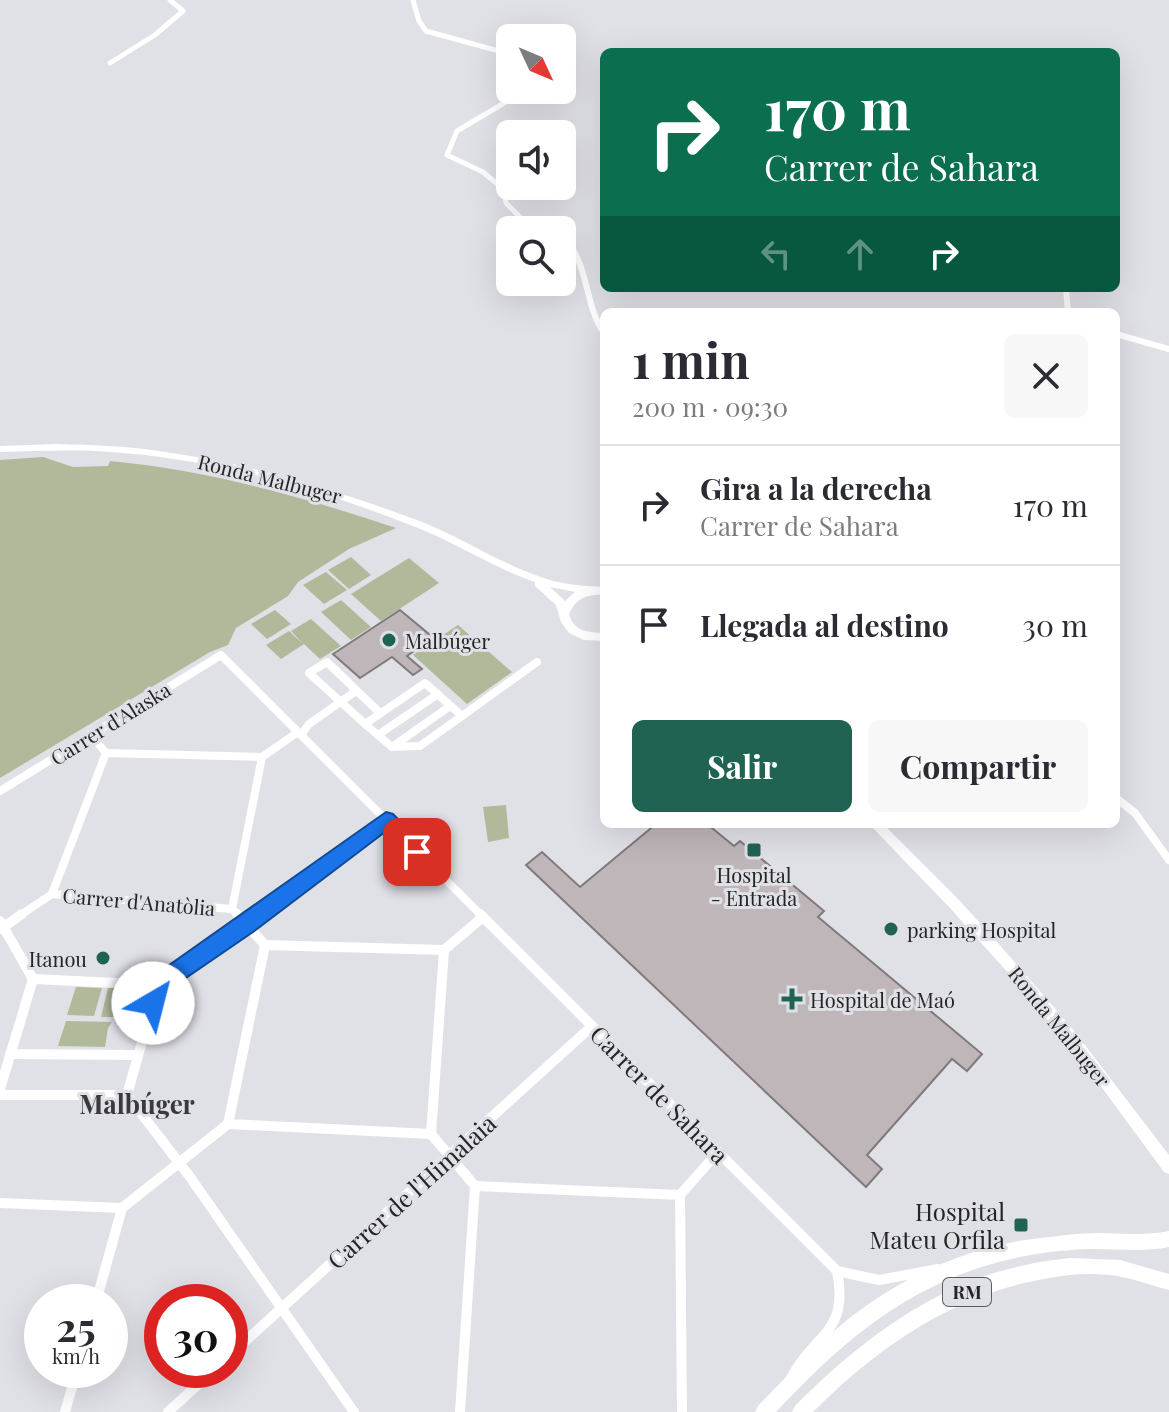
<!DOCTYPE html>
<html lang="es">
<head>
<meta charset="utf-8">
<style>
  :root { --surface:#fff; --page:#f7f7f7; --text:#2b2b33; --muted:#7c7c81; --line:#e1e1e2; --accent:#216353 }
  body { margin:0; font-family:"Playfair Display",serif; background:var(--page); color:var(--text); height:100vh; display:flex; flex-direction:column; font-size:30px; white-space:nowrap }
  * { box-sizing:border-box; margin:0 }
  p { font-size:26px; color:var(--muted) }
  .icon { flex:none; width:44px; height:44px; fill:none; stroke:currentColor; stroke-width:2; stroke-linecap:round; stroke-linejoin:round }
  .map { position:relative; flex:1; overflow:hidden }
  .drawer { position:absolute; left:600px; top:308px; width:520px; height:520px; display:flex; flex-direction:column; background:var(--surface); border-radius:12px; box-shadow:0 8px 32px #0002 }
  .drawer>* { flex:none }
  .banner { position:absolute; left:600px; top:48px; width:520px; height:244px; border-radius:12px; box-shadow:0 8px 32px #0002; background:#0b6e4f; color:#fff; overflow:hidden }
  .needle { width:52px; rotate:134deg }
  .buttons { position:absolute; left:496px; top:24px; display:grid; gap:16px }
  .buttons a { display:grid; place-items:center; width:80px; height:80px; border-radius:12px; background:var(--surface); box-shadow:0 8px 32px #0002; font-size:40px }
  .speed { position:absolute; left:24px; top:1284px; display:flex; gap:16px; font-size:40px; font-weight:700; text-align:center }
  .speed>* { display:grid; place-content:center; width:104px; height:104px; border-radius:50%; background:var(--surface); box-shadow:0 8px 32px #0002; line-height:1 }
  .speed small { font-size:20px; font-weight:400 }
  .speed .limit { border:12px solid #d22; background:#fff; color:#111 }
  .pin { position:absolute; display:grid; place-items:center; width:68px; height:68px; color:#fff; margin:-34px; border-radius:16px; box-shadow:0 4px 12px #0006 }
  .me { position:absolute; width:88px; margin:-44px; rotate:37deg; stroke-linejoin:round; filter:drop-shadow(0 0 6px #0008) }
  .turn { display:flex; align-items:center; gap:28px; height:168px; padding:0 32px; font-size:36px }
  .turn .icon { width:104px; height:104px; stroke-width:2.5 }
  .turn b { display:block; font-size:56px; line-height:68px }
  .lanes { display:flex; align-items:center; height:76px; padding:0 32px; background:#0003; justify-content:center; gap:40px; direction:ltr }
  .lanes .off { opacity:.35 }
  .round { display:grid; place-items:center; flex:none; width:84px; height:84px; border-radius:12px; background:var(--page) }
  .summary { display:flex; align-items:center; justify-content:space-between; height:136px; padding:0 32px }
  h1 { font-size:48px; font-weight:700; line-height:60px }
  .cta { display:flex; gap:16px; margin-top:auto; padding:16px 32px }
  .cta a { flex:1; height:92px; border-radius:12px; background:var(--accent); color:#fff; font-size:32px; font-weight:700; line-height:92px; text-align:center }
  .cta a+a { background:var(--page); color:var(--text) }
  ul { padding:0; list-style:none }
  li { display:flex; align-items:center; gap:24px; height:120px; padding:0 32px; border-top:2px solid var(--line) }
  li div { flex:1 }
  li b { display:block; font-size:30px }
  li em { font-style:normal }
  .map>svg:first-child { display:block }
  .green { fill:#b0ba9a }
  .building { fill:#beb6b9; stroke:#81797b; stroke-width:2 }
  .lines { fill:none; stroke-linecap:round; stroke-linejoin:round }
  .street-far3 { stroke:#fff; stroke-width:5 }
  .street-far2 { stroke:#fff; stroke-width:6 }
  .street-far1 { stroke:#fff; stroke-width:8 }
  .street { stroke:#fff; stroke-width:10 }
  .secondary { fill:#fff; fill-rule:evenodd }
  .primary { fill:#fff; fill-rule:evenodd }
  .route { fill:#1a73e8; stroke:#114b97; stroke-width:2 }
  .poi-dot { fill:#216353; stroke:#e0e0e7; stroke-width:3 }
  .labels { text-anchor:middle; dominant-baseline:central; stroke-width:6; stroke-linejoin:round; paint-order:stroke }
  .shield { fill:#e0e0e7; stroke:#5d5d61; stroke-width:2 }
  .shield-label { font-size:18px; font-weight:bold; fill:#252527 }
  .street-label { font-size:20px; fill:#252527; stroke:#e0e0e7 }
  .poi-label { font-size:20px; fill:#252527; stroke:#e0e0e7; text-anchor:start }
  .near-street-label { font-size:24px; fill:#252527; stroke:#e0e0e7 }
  .near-poi-label { font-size:24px; fill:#252527; stroke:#e0e0e7; text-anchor:end }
  .near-neighbourhood-label { font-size:26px; font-weight:bold; fill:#39393e; stroke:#e0e0e7 }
</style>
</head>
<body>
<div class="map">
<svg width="1169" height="1412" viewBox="0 0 1169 1412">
  <rect width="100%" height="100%" fill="#e0e0e7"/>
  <g class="green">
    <path d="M43,457L73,467L108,466L110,461C209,470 303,497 396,528L349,549L298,582L288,596L236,628L228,645L210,652L0,778V460Z"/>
    <path d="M351,557L371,575L349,589L328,570Z"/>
    <path d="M409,558L439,583L381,621L351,594Z"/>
    <path d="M326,572L347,590L324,604L303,585Z"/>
    <path d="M341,600L371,627L351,640L321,612Z"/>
    <path d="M275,610L291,624L267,639L251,624Z"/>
    <path d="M311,619L341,646L320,659L304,644L281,659L266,645L289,631L303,644L291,631Z"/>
    <path d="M458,625L512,672L467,704L413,655Z"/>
    <path d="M506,805L509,838L488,842L483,807Z"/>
    <path d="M76,987L102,988L94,1016L67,1015Z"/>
    <path d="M108,988H131L124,1017H101Z"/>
    <path d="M66,1021L112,1022L108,1028L105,1047L58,1046Z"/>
  </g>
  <g class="building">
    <path d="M400,610L430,635L413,646L417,649L407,656L422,669L413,675L392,657L360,678L333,654Z"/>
    <path d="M656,824H707L734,846L740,841L824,911L818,917L982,1054L967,1071L952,1059L867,1155L882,1169L866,1187L526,865L542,852L580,887Z"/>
  </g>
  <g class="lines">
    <g class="street-far3">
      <path d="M413,0L419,21L426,31L510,54"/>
      <path d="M110,63L155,35L183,11L170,0"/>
      <path d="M526,90L457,131L447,155L483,172L503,189L506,203L522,219L546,230"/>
    </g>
    <g class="street-far2">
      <path d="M562,238C589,258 584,306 604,333"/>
      <path d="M1066,288L1068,312"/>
      <path d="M1116,334L1169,349"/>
    </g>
    <g class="street-far1">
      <path d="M425,683L462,716L420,746L392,747L365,724Z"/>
      <path d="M462,716L537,662"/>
      <path d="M365,724L309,673L327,662L380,713"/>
      <path d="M91,735L106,753"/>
      <path d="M301,735L309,724L356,691"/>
      <path d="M378,735L438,694"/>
      <path d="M392,747L450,706"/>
      <path d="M106,753L262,757L232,909L52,894Z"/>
      <path d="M262,757L298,732"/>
      <path d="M0,791L221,655L482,916"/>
      <path d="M1116,798L1135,813L1169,860"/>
      <path d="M232,909L239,916"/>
      <path d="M19,916L52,894"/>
      <path d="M257,916L386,820"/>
    </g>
    <g class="street">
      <path d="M237,914L265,945"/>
      <path d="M480,914L837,1271L879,1280L938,1269"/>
      <path d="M0,921L33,979"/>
      <path d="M1,929L22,914"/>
      <path d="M265,945L444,950L431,1134L228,1124Z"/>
      <path d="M444,950L483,917"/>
      <path d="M33,979L158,985"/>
      <path d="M158,985L260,914"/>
      <path d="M10,1054L138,1055"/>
      <path d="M0,1089L33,979"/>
      <path d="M0,1095H127"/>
      <path d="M127,1095L190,1177L354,1412"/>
      <path d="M127,1095L158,985"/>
      <path d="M431,1134L475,1186L460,1412"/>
      <path d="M475,1186L680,1195L682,1412"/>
      <path d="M680,1195L718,1152"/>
      <path d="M0,1203L122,1208L96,1302"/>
      <path d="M122,1208L228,1124"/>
      <path d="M230,1355L592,1026"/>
      <path d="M791,1378C816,1331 849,1334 837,1271"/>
      <path d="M65,1412L77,1370"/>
      <path d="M168,1412L214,1370"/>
    </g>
    <g class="secondary">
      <path d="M56,444C92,445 129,446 165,452C252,464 335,490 417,520C462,537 503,566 550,580C568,585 586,586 604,587V595C587,594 576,598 569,614C574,632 588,632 604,633V641L584,640L569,633L561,622L556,605L535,586V582C494,568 458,544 418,528C320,489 216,459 110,452C73,449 37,451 0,452V446ZM550,587L575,592L565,601Z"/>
      <path d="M869,824H883L959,900L997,942L1071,1027L1169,1155V1174L1164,1172L1097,1081L1026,993L950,908Z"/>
    </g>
    <g class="primary">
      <path d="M1169,1231V1247C1145,1252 1121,1249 1096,1249C1077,1249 1055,1251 1036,1254C923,1273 852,1331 776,1412H755L758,1406C785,1378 811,1350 841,1325C896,1279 969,1245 1041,1238C1059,1236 1078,1233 1096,1233C1120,1233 1145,1236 1169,1231Z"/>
      <path d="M1070,1258L1120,1260L1169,1274V1290C1153,1286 1138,1280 1122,1277C1099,1272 1072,1274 1049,1278C956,1293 879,1346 813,1412H792L795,1406C856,1344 934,1284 1021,1266C1037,1262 1054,1260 1070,1258Z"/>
    </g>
  </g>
  <path class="route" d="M386,812L393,814L424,846L427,852L424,858C408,864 395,843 385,832L253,932L167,991L161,1010L153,1013L145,1010L142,1003L151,978Z"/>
  <g class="poi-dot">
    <circle cx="389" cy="640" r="8"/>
    <rect x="746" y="842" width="16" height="16" rx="4"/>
    <circle cx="891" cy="929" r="8"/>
    <circle cx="103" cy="958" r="8"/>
    <path d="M788 987h8v8h8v8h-8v8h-8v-8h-8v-8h8z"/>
    <rect x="1013" y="1217" width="16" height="16" rx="4"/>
  </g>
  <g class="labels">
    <rect class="shield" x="943" y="1278" width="48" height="28" rx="6"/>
    <g class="shield-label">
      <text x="967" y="1292">RM</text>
    </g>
    <g class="street-label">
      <text transform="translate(270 478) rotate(14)">Ronda Malbuger</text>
      <text transform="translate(110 723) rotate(-32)">Carrer d'Alaska</text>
      <text transform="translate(139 901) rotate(5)">Carrer d'Anatòlia</text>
      <text transform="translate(1060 1026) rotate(51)">Ronda Malbuger</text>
    </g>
    <g class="poi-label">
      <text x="405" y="640">Malbúger</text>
      <text x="754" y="874" text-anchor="middle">Hospital<tspan x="754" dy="23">- Entrada</tspan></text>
      <text x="907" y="929">parking Hospital</text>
      <text x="87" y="958" text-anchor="end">Itanou</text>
      <text x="810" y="999">Hospital de Maó</text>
    </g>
    <g class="near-street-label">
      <text transform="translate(660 1094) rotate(45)">Carrer de Sahara</text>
      <text transform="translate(411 1191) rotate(-42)">Carrer de l'Himalaia</text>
    </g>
    <g class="near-poi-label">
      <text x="1005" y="1211">Hospital<tspan x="1005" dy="28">Mateu Orfila</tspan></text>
    </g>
    <g class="near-neighbourhood-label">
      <text x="137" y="1103">Malbúger</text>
    </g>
  </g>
</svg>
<div class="buttons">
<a><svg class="needle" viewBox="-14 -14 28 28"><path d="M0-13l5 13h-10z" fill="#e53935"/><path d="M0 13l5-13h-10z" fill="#7c7c81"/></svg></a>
<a><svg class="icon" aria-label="sound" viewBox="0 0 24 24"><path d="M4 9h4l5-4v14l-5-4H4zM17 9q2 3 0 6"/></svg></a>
<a><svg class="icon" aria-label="search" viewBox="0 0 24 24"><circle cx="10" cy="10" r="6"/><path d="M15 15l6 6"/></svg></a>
</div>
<div class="speed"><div>25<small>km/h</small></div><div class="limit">30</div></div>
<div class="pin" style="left:417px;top:852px;background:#d93025"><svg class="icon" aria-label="arrive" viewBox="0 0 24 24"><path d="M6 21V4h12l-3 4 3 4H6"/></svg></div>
<svg class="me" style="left:153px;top:1003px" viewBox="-20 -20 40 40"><circle r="19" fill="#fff"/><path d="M0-13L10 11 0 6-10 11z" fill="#1a73e8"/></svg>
<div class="banner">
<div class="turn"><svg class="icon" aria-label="right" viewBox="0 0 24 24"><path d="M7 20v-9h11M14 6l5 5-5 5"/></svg><div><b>170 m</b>Carrer de Sahara</div></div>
<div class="lanes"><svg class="icon off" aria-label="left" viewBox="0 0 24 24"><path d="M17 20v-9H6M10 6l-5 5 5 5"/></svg><svg class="icon off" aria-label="ahead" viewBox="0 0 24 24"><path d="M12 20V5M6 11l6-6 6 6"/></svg><svg class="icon" aria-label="right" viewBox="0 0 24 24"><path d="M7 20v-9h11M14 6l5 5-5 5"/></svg></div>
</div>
<section class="drawer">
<div class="summary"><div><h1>1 min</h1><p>200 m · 09:30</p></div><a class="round"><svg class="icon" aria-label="close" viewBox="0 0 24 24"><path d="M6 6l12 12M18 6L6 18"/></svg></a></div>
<ul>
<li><svg class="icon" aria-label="right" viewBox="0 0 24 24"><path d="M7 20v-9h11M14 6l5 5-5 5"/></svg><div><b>Gira a la derecha</b><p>Carrer de Sahara</p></div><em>170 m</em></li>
<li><svg class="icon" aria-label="arrive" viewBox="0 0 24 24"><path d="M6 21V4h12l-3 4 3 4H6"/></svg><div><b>Llegada al destino</b></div><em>30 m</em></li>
</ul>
<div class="cta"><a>Salir</a><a>Compartir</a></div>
</section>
</div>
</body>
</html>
